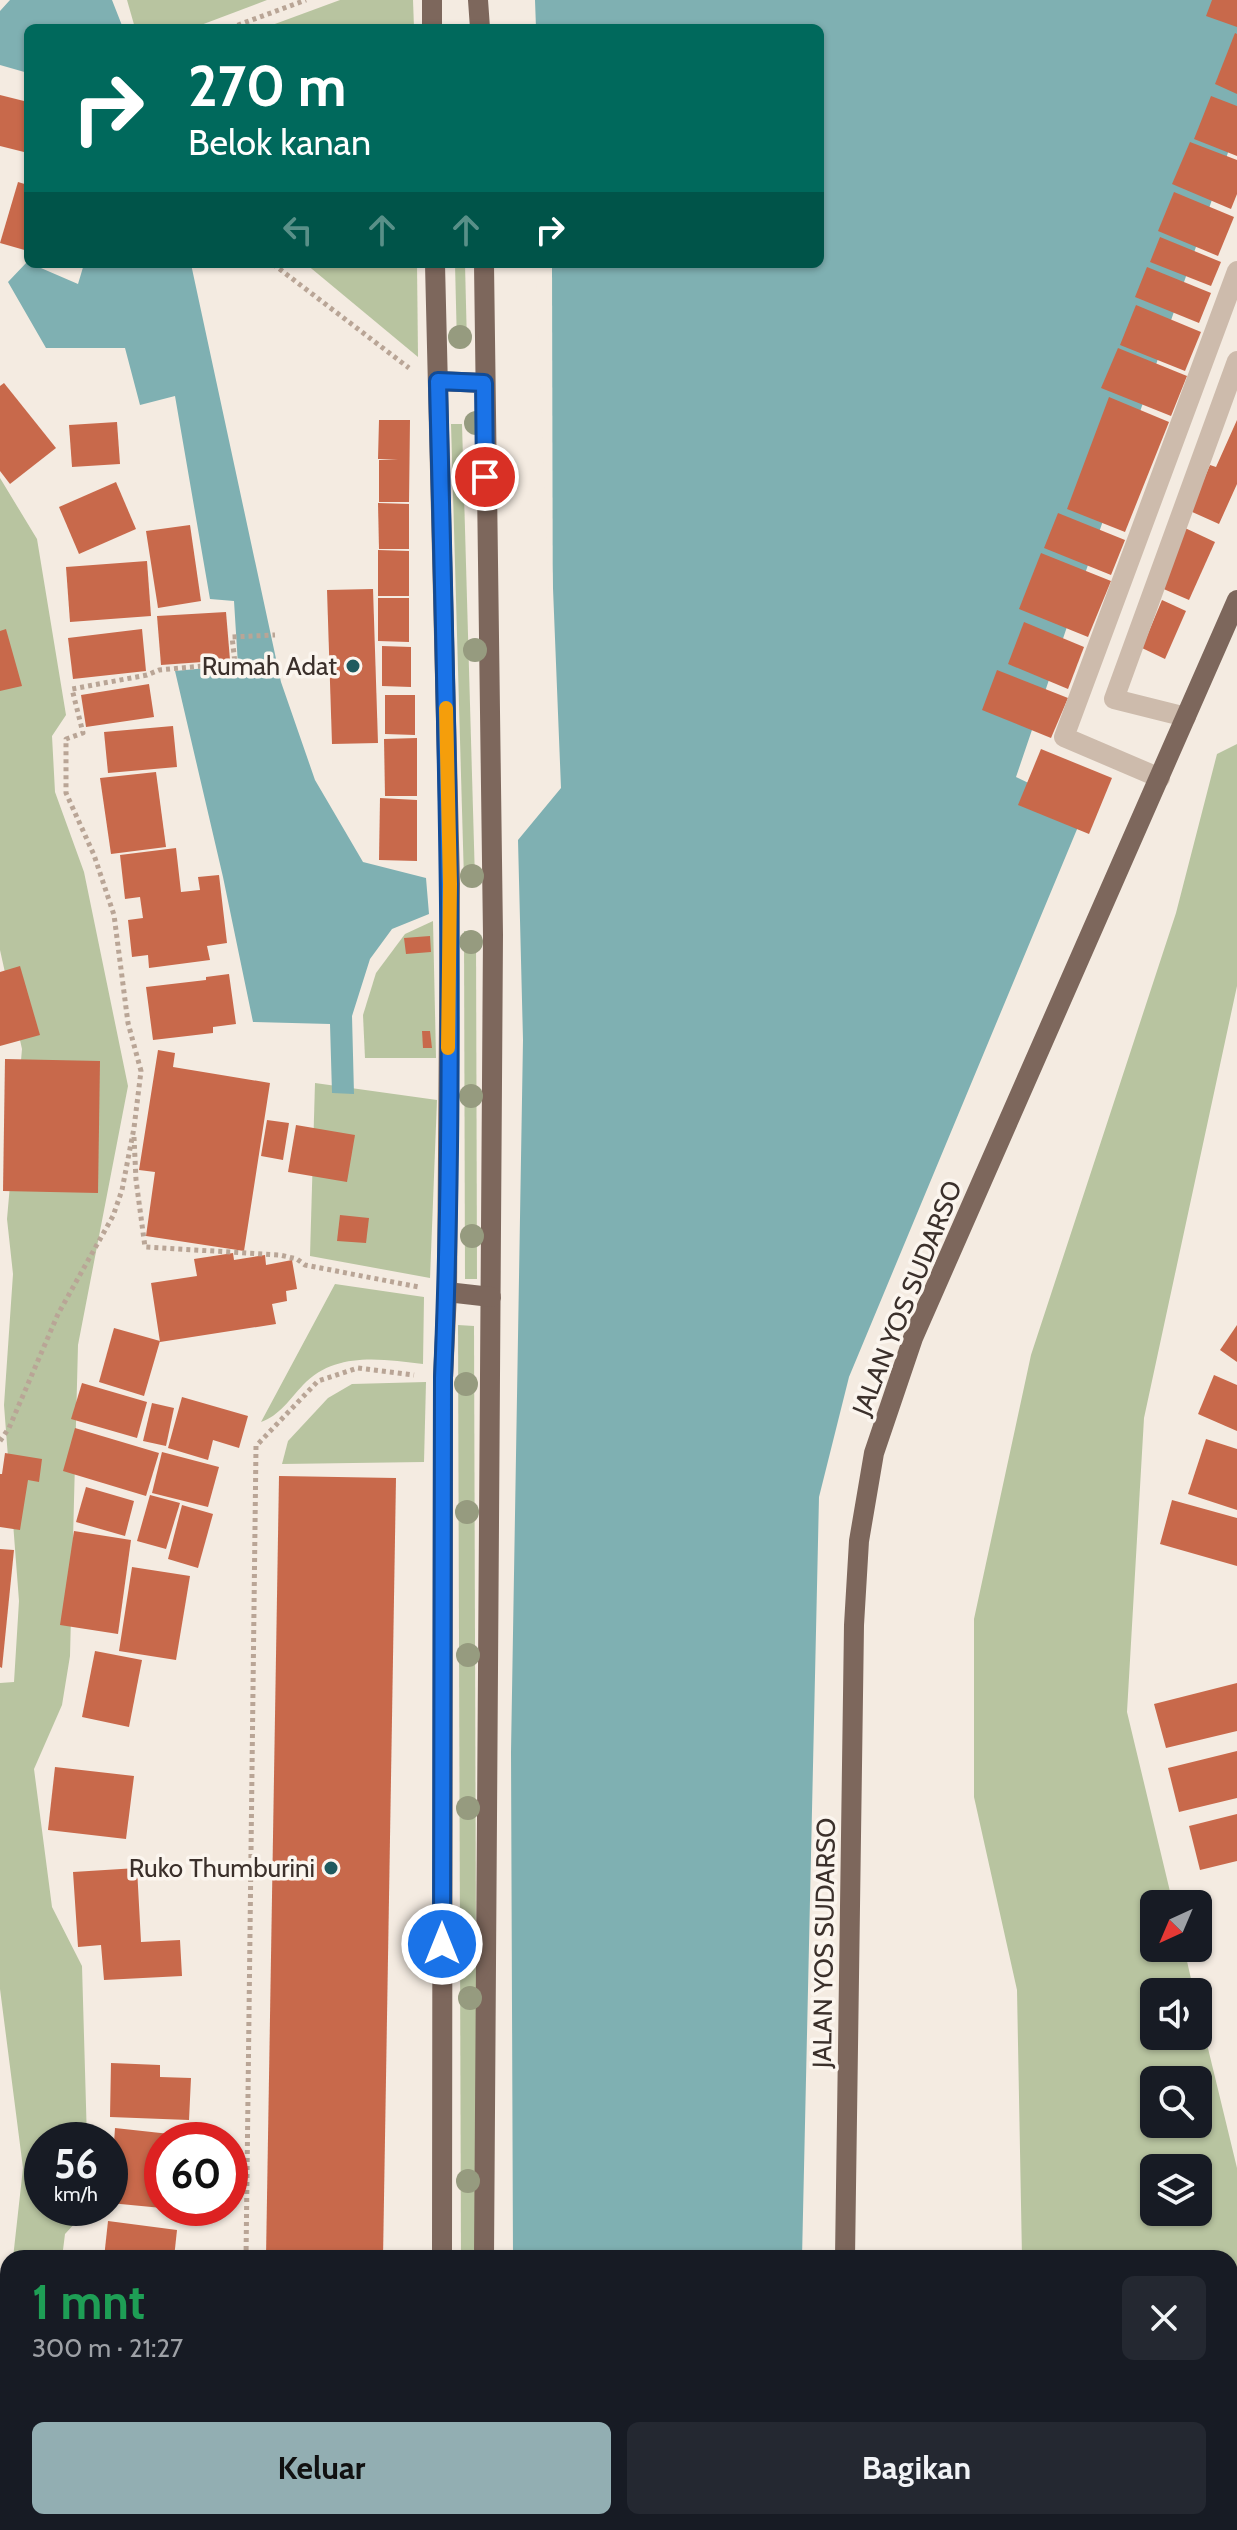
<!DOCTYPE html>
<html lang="id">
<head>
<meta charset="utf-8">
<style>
  :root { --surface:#171b24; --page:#242831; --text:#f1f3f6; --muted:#9ea1a6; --accent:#92aeb2 }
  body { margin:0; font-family:Cabin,sans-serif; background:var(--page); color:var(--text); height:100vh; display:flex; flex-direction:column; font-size:30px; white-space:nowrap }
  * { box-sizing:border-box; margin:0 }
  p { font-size:26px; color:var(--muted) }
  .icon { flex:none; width:44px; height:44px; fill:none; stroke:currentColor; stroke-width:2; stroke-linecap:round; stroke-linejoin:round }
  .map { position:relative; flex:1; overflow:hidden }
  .details { position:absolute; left:0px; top:2250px; width:1238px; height:280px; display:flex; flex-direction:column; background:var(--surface); border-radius:24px 24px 0 0; box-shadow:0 2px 6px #0004 }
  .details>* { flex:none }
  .guide { position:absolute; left:24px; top:24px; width:800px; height:244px; border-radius:12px; box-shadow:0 2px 6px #0004; background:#00695c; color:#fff; overflow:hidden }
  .needle { width:52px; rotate:224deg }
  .tools { position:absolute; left:1140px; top:1890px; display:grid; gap:16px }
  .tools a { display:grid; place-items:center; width:72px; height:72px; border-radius:12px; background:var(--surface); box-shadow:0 2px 6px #0004; font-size:40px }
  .speed { position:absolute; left:24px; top:2122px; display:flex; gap:16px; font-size:40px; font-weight:700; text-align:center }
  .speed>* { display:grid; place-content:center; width:104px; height:104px; border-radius:50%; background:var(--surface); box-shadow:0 2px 6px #0004; line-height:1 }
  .speed small { font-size:20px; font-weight:400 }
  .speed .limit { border:12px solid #d22; background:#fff; color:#111 }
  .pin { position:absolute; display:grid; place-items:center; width:68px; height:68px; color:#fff; margin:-34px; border:4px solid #fff; border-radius:50%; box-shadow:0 2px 8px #0007 }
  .me { position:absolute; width:88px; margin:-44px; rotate:0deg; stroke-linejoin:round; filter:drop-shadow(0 0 6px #0008) }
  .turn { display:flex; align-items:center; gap:28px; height:168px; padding:0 32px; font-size:36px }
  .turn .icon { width:104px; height:104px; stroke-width:2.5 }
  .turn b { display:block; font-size:56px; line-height:68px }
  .lanes { display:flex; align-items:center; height:76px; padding:0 32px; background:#0003; justify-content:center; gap:40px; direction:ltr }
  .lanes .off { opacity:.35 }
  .round { display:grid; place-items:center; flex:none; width:84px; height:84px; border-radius:12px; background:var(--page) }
  .headline { display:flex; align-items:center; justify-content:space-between; height:136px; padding:0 32px }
  h1 { font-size:48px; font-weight:700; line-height:60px; color:#1e9e55 }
  .cta { display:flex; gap:16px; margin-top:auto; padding:16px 32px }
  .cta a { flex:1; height:92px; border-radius:12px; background:var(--accent); color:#111; font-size:32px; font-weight:700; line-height:92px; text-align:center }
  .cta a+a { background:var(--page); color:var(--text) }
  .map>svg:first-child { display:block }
  .green { fill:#b8c4a0; fill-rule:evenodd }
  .water { fill:#7fb0b2 }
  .pier { fill:#f4ebe1 }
  .building { fill:#c8694b }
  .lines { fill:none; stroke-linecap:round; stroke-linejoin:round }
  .path { stroke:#b9a596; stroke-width:5; stroke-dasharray:4 4; stroke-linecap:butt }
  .minor { stroke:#cdbbac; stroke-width:20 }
  .primary { stroke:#7d675c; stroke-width:20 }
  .tree { fill:#969b7f }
  .route-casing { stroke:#114b97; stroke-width:20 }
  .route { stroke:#1a73e8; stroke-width:14 }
  .slow { stroke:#f59e0b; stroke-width:14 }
  .poi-dot { fill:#1f5a5e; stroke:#fbf5ee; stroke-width:3 }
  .labels { text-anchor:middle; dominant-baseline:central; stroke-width:7; stroke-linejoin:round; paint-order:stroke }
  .poi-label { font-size:26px; fill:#3b302b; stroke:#fbf5ee; text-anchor:end }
  .street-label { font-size:26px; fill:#3b302b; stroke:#fbf5ee }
</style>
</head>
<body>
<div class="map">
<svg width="1237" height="2530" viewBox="0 0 1237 2530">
  <rect width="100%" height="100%" fill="#f4ebe1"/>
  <g class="green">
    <path d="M127,0H267L193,28H135Z"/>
    <path d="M340,0H413L414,28H264Z"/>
    <path d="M306,264H417L418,357Z"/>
    <path d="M455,264H465L467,345H457Z"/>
    <path d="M451,424H462L475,880H464Z"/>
    <path d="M0,478L37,539L66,715L52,736L55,792L84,872L128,1086L78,1345L70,1656L62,1705L34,1769L52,1907L82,1966L87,2140H42V2208H89L65,2234L62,2258H13L23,2168L0,1989V1683L14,1682L19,1601L4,1405L13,1274L7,1219L22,1049L0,950Z"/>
    <path d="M1237,744V986L1144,1418L1127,1712L1173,1904H1154V1948H1184L1194,1992H1154V2036H1198V2007L1237,2168V2530H1015L1016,2522H1230V2258H1022L1017,1990L974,1797V1619L1031,1355L1176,913L1217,754ZM1154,2080H1198V2124H1154ZM1198,2168V2212H1154V2168Z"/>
    <path d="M433,921L436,1058H365L363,1015L376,973L405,934Z"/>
    <path d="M464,931L476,932L477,1279H465Z"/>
    <path d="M315,1083L437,1100L430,1278L310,1256Z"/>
    <path d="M335,1284L424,1297L423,1364C382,1359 335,1351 303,1385C290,1399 279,1416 261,1422Z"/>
    <path d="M458,1325L474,1326L477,2258H461Z"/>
    <path d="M426,1382L424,1462L282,1464L288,1441L328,1398L352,1384Z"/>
  </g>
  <g class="water">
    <path d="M10,0H112L123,28H28V73L0,65V11Z"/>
    <path d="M535,0H1237V126L1016,777L1085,810L849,1377L819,1497L802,2258H513L511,1752L523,1040L518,840L561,788L540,264H820V28H536Z"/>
    <path d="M27,262L78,284L84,264H191L281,682L315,780L363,862L426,878L429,914L392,929L370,959L352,1016L354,1094L332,1093L330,1024L253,1022L223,877L175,671L238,665L234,601L210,599L175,396L140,405L125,348H46L8,282Z"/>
  </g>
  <path class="pier" d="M536,264H552L553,690Z"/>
  <g class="building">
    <path d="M1212,0H1237V27L1206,16Z"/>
    <path d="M1235,33L1237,34V94L1215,84Z"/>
    <path d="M0,95L28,102V153L0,146Z"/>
    <path d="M1211,96L1237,106V156L1194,139Z"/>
    <path d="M1190,142L1237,160V194L1231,209L1172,184Z"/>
    <path d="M18,182L28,185V251L0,243Z"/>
    <path d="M1174,192L1234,217L1218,256L1158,231Z"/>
    <path d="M1160,237L1221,262L1211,286L1150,262Z"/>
    <path d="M1147,267L1211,293L1199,323L1135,297Z"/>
    <path d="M1136,305L1201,332L1185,371L1120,345Z"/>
    <path d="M1118,348L1187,376L1171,416L1101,388Z"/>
    <path d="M4,383L56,448L10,484L0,471V386Z"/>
    <path d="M1109,397L1169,422L1125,532L1067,509Z"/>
    <path d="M379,420H410L409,502H379V460L398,459H378Z"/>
    <path d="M1237,420V484L1219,524L1190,511L1210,465L1216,467Z"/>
    <path d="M117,422L120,464L72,467L69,425Z"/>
    <path d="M116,482L136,529L79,554L59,507Z"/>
    <path d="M378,503L409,504V549H379Z"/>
    <path d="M1058,513L1125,540L1111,575L1044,548Z"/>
    <path d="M190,525L201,601L158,608L146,531Z"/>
    <path d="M1185,528L1215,542L1189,600L1159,587Z"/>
    <path d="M378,550L409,551V596H378Z"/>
    <path d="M1041,553L1111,581L1088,637L1019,609Z"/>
    <path d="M147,561L151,616L70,622L66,567Z"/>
    <path d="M373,589L378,743L332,744L327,590Z"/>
    <path d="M378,598H409V642L378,641Z"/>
    <path d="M1162,600L1186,611L1165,659L1142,648Z"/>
    <path d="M226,612L230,660L161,665L157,616Z"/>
    <path d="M1024,622L1084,647L1068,689L1008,664Z"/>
    <path d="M6,629L22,686L0,691V631Z"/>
    <path d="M142,629L146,671L73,679L68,638Z"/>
    <path d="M382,646L411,647V687L382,686Z"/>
    <path d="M997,670L1068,698L1051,738L982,710Z"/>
    <path d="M149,684L154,717L86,727L81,695Z"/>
    <path d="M385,695H415V735L385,734Z"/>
    <path d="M173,726L177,767L108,773L104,732Z"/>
    <path d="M417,738V796H385L384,739Z"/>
    <path d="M1041,749L1112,778L1089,834L1018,805Z"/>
    <path d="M156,772L166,847L111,854L100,778Z"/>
    <path d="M380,798L417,800V861L379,860Z"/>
    <path d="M176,848L181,892L200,890L198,877L219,875L227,943L207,946L210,960L149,968L148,955L132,957L128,920L143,918L140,897L125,899L120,855Z"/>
    <path d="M430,936L431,952L406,954L404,938Z"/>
    <path d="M20,966L40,1035L0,1046V972Z"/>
    <path d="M229,974L236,1024L213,1027V1033L153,1040L146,987L206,980V977Z"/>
    <path d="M422,1031H430L432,1048H423Z"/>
    <path d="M158,1050L175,1053L173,1067L270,1083L244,1251L146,1236L155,1172L139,1170Z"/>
    <path d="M5,1059L100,1061L98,1193L3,1191Z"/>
    <path d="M267,1120L289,1123L283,1160L261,1156Z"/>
    <path d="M296,1125L355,1135L347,1182L288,1172Z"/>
    <path d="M340,1215L369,1218L366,1243L337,1241Z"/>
    <path d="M233,1253L234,1260L265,1255L266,1265L292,1260L297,1289L286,1291L287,1301L272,1304L276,1324L160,1342L151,1283L197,1276L194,1259Z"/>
    <path d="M1237,1325V1362L1220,1350Z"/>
    <path d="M114,1328L160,1341L144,1396L99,1382Z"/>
    <path d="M1214,1375L1237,1385V1431L1198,1414Z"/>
    <path d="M82,1383L147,1402L137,1438L71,1419Z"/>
    <path d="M182,1397L248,1416L239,1448L213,1440L208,1460L168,1448Z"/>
    <path d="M152,1403L174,1408L166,1446L143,1441Z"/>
    <path d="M75,1428L159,1453L146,1496L63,1471Z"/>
    <path d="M1206,1439L1237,1449V1510L1188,1494Z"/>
    <path d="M162,1452L219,1467L208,1507L152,1493Z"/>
    <path d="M5,1453L42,1459L39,1482L28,1480L20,1530L0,1527V1474H2Z"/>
    <path d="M279,1476L396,1478L383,2258H266Z"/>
    <path d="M86,1487L134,1501L125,1536L76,1522Z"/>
    <path d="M150,1495L180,1503L166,1549L137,1541Z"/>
    <path d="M1172,1500L1237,1518V1566L1160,1544Z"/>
    <path d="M182,1505L213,1514L198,1568L168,1559Z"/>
    <path d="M74,1531L131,1540L118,1634L60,1625Z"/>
    <path d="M0,1549L14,1550L2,1668L0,1667Z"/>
    <path d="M132,1567L190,1576L176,1660L119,1651Z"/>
    <path d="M95,1651L142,1660L129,1727L82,1717Z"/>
    <path d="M1237,1683V1731L1166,1748L1154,1704Z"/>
    <path d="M1237,1751V1798L1179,1812L1168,1768Z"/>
    <path d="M55,1767L134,1776L126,1839L48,1830Z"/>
    <path d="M1237,1814V1861L1200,1870L1189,1826Z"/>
    <path d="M137,1868L141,1942L180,1940L182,1976L104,1980L101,1945L78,1947L73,1872Z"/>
    <path d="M111,2063L160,2065V2077L191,2078L189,2120L110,2117Z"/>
    <path d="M115,2128L188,2136L187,2140H162V2208L110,2203Z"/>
    <path d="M108,2221L177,2230L174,2258H104Z"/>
    <path d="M0,2353H8V2415L0,2414Z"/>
    <path d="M88,2522H180L182,2530H57Z"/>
  </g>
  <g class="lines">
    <g class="path">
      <path d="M230,28L306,0"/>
      <path d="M273,264L409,368"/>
      <path d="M134,1137L136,1180L145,1247L280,1255L297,1259L305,1265L419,1287"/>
      <path d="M0,1441L9,1428L58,1314L113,1216L122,1190L134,1128L141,1071L128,1023L114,915L94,855L66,793V739L83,733L72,689L147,675L159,670L235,663L232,637L275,635"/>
      <path d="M246,2258L256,1446L318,1381L358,1368L414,1375"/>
      <path d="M244,2530V2522"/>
    </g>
    <g class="minor">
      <path d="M1186,717L1114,699L1237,361"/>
      <path d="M1160,778L1064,737L1237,271"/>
    </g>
    <g class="primary">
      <path d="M432,0V28"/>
      <path d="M478,0L480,28"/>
      <path d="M435,264L450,884L447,1292L443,1378L442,2258"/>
      <path d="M484,264L493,935L484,2258"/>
      <path d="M438,381L484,383"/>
      <path d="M447,1292L491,1297"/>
      <path d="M845,2258L854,1625L859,1541L874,1453L913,1338L1237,600"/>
      <path d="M453,2522L456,2530"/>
      <path d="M636,2522L732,2530"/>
      <path d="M850,2522L854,2530"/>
      <path d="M822,2530L827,2522"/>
    </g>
  </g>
  <g class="tree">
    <circle cx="460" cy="337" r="12"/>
    <circle cx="476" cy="423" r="12"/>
    <circle cx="475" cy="650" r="12"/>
    <circle cx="472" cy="876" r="12"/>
    <circle cx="471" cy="942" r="12"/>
    <circle cx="471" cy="1096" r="12"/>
    <circle cx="472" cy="1236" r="12"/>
    <circle cx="466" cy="1384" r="12"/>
    <circle cx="467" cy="1512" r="12"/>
    <circle cx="468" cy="1655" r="12"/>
    <circle cx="468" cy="1808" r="12"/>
    <circle cx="470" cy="1998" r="12"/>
    <circle cx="468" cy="2181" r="12"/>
  </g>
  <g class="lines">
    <g class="route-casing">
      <path id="route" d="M442,1944L443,1378C457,1046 446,713 438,381L484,383L485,477"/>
    </g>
    <use href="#route" class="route"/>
    <path class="slow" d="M446,708L450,884L448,1048"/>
  </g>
  <g class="poi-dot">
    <circle cx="353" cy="666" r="8"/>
    <circle cx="331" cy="1868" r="8"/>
  </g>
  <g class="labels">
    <g class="poi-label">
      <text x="337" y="666">Rumah Adat</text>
      <text x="315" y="1868">Ruko Thumburini</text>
    </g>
    <g class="street-label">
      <text transform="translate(907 1298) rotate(-68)">JALAN YOS SUDARSO</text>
      <text transform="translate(824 1943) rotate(-89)">JALAN YOS SUDARSO</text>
    </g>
  </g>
</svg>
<div class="tools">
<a><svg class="needle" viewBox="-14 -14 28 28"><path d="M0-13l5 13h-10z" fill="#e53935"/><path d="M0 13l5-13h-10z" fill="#9ea1a6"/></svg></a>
<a><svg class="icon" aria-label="sound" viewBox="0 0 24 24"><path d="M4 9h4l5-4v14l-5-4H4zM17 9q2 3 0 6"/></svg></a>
<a><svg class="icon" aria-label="search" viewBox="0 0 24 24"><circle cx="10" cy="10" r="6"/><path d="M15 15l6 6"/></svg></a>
<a><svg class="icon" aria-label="layers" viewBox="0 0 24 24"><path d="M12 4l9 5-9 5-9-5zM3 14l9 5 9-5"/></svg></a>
</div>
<div class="speed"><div>56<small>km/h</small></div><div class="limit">60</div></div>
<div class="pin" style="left:485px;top:477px;background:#d93025"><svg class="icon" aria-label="arrive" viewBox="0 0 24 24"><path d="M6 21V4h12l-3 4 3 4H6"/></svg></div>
<svg class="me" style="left:442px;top:1944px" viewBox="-20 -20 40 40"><circle r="17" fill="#1a73e8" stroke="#fff" stroke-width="3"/><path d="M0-11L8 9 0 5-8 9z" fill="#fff"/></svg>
<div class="guide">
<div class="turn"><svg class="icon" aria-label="right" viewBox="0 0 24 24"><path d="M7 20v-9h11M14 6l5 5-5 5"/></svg><div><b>270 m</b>Belok kanan</div></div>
<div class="lanes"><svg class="icon off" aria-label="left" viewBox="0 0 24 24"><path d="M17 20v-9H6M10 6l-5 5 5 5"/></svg><svg class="icon off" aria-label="ahead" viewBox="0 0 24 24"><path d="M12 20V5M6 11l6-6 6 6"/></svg><svg class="icon off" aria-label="ahead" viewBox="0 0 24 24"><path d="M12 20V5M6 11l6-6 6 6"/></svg><svg class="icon" aria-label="right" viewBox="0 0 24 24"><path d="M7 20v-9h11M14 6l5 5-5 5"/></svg></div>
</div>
<section class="details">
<div class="headline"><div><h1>1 mnt</h1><p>300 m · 21:27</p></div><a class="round"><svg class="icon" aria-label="close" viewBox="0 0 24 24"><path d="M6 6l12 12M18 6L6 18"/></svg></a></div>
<div class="cta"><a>Keluar</a><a>Bagikan</a></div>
</section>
</div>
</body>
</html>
